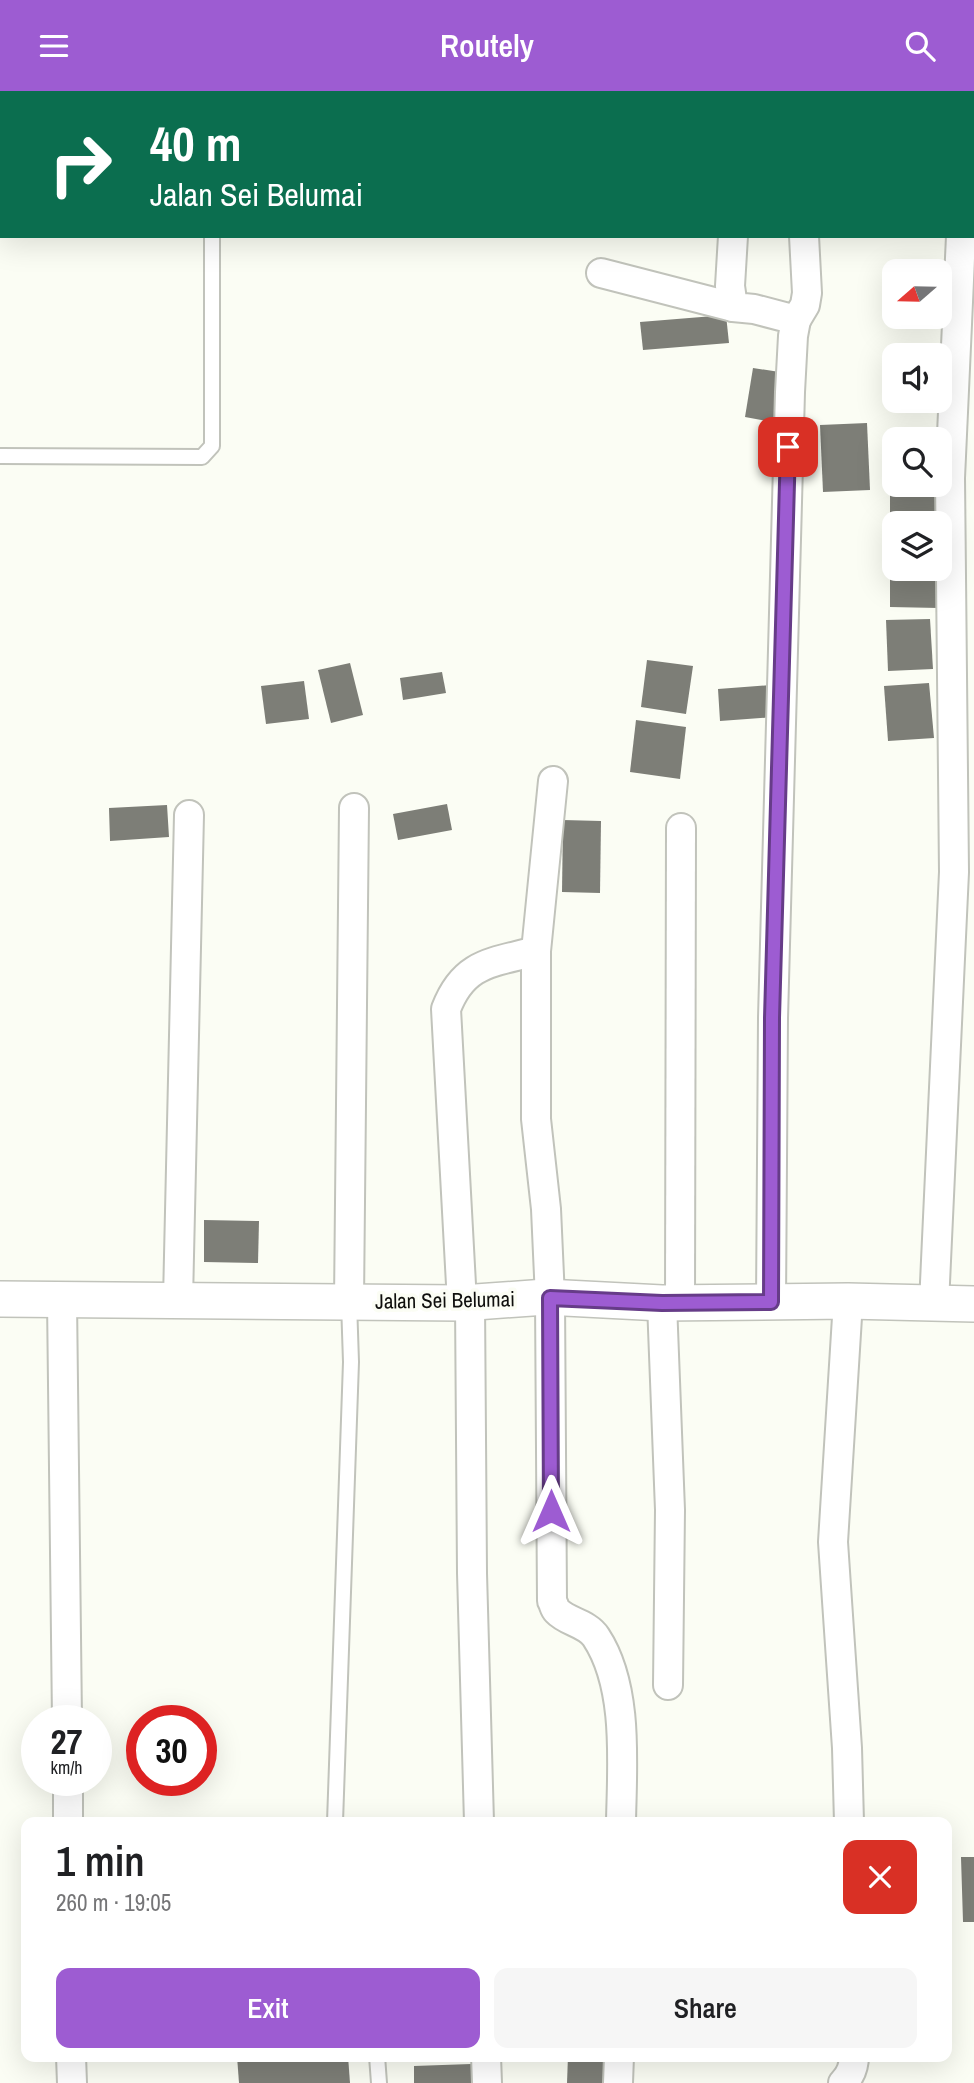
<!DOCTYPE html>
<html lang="en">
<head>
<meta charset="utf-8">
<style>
  :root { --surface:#fff; --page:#f6f6f6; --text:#202124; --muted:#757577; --accent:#9d5cd2 }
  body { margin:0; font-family:"Archivo Narrow",sans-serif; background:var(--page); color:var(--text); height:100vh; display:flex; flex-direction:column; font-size:26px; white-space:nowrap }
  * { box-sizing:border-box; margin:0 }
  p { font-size:23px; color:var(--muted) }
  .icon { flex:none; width:38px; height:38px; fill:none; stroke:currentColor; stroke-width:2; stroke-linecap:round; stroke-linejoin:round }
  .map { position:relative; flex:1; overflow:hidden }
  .side { position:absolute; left:21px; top:1726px; width:931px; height:245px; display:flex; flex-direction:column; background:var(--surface); border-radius:14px; box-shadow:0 7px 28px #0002 }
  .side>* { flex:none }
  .banner { position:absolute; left:0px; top:0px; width:975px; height:147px; box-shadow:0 7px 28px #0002; background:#0b6e4f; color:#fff; overflow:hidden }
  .needle { width:46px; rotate:250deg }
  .fabs { position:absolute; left:882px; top:168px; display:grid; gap:14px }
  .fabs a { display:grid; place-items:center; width:70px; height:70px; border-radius:14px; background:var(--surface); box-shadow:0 7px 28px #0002; font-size:35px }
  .speed { position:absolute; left:21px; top:1614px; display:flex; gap:14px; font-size:35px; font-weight:700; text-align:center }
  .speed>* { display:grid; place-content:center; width:91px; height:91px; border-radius:50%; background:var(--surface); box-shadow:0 7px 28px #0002; line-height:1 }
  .speed small { font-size:18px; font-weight:400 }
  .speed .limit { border:10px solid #d22; background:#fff; color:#111 }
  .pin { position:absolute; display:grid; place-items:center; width:60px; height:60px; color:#fff; margin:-30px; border-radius:14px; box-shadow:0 4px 10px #0006 }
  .me { position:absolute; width:77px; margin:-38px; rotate:0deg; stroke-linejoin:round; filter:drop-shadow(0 0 5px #0008) }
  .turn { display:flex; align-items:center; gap:24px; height:147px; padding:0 35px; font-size:32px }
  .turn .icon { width:91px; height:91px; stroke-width:2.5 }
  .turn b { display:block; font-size:49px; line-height:60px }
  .round { display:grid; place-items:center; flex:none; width:74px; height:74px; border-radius:14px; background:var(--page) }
  .summary { display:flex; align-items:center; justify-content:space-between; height:119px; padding:0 35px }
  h1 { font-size:42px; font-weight:600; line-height:52px }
  .button { display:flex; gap:14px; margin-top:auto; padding:14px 35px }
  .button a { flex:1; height:80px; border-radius:14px; background:var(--accent); color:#fff; font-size:28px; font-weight:600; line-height:80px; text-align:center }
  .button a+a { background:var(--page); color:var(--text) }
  header { display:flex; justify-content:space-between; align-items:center; height:91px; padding:0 35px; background:var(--accent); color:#fff; font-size:32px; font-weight:600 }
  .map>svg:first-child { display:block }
  .building { fill:#7d7e77 }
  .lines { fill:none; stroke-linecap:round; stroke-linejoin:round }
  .service-casing { stroke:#c1c3bb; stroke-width:18 }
  .minor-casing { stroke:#c1c3bb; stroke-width:32 }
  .tertiary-casing { stroke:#c1c3bb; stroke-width:38 }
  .service { stroke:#fff; stroke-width:14 }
  .minor { stroke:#fff; stroke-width:28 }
  .tertiary { stroke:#fff; stroke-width:35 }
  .route-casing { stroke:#663c88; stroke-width:18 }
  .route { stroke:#9d5cd2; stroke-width:12 }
  .labels { text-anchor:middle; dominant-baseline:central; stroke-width:7; stroke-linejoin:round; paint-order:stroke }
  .street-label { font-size:21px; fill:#0f0f0d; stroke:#fbfdf4 }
</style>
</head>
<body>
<header><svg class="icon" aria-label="menu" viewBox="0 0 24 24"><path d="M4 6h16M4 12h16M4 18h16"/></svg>Routely<svg class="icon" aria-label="search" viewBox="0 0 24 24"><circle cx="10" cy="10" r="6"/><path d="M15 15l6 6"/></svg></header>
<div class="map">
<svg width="974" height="1992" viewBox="0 0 974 1992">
  <rect width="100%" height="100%" fill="#fbfdf4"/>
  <g class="building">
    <path d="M726,224L729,252L643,259L640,231Z"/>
    <path d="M753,277L786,282L778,332L745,326Z"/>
    <path d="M867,332L870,399L823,401L820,334Z"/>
    <path d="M890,372H894V394H939V432H894V478H939V517L890,516Z"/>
    <path d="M930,528L933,578L888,580L886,529Z"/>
    <path d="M647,569L693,575L686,623L641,616Z"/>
    <path d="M350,572L363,624L331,632L318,579Z"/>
    <path d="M442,581L446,602L403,609L400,587Z"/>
    <path d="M304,590L309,628L266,633L261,595Z"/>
    <path d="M929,592L934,647L888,650L884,595Z"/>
    <path d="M771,594L774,626L720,630L718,598Z"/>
    <path d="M636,629L686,636L680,688L630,681Z"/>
    <path d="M447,713L452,739L398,749L393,723Z"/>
    <path d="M167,714L169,746L110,750L109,717Z"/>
    <path d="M563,729L601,730L600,802L562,801Z"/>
    <path d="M204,1129L259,1130L258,1172L204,1171Z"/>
    <path d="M961,1766H974V1831H963Z"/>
    <path d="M237,1965H348L350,1992H239Z"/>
    <path d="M568,1965H605L604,1992H567Z"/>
    <path d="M471,1973V1992H414V1975Z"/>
  </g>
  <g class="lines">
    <g class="service-casing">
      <g id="service">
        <path d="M212,0V2"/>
        <path d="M0,365L202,366L212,355V145"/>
        <path d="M335,1731L351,1271L349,1211"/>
        <path d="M377,1965L379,1992"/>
      </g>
    </g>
    <g class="minor-casing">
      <g id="minor">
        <path d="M733,145L730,195L733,216L754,218L796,229L793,245L790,301L773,927L771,1211"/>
        <path d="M601,182L733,216"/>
        <path d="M796,229L805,214L807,202L804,145"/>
        <path d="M553,690L536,860V1028L546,1118L550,1207L552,1510C554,1513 554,1517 557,1520C567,1531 587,1532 596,1546C629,1596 622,1674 621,1731"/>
        <path d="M62,1209L67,1629"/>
        <path d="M178,1209L189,724"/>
        <path d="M349,1210L354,717"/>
        <path d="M848,1210L833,1451L847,1657L849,1731"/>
        <path d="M470,1211L472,1482L479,1731"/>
        <path d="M462,1212L446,918C464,871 492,872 536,860"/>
        <path d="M662,1212L670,1419L668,1594"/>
        <path d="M680,1212L681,737"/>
        <path d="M934,1213L954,781L950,387L961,145"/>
        <path d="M68,1689V1731"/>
        <path d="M71,1965L72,1992"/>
        <path d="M486,1965L487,1992"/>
        <path d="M618,1992L619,1965"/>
        <path d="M843,1992C850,1985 854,1975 854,1965"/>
      </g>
    </g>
    <g class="tertiary-casing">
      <path id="tertiary" d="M0,1208L462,1212L546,1206L662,1212L848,1210L974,1213"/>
    </g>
    <use href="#service" class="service"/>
    <use href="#minor" class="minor"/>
    <use href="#tertiary" class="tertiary"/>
  </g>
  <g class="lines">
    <g class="route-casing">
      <path id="route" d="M551,1420L550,1207L662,1212L771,1211L772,927L788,356"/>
    </g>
    <use href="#route" class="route"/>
  </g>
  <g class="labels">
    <g class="street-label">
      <text transform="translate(445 1209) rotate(-1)">Jalan Sei Belumai</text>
    </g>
  </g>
</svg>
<div class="fabs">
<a><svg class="needle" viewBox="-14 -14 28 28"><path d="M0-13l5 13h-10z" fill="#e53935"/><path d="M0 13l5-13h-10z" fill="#757577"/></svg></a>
<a><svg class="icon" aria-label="sound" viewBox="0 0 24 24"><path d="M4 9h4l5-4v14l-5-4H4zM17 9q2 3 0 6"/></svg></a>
<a><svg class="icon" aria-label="search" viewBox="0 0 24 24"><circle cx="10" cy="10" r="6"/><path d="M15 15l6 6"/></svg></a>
<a><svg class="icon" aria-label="layers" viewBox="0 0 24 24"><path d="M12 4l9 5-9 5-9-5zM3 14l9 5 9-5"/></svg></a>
</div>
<div class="speed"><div>27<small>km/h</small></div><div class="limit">30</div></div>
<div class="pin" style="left:788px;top:356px;background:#d93025"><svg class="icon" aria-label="arrive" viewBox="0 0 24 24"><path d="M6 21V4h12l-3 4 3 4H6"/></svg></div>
<svg class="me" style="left:551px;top:1420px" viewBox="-20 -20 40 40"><path d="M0-17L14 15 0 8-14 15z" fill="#9d5cd2" stroke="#fff" stroke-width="4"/></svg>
<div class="banner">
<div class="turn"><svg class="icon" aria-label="right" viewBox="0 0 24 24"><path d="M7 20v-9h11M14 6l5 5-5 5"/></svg><div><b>40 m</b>Jalan Sei Belumai</div></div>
</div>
<section class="side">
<div class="summary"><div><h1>1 min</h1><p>260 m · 19:05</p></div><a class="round" style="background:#d93025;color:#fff"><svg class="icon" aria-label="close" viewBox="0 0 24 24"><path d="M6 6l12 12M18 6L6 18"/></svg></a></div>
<div class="button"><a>Exit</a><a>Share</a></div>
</section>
</div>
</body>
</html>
